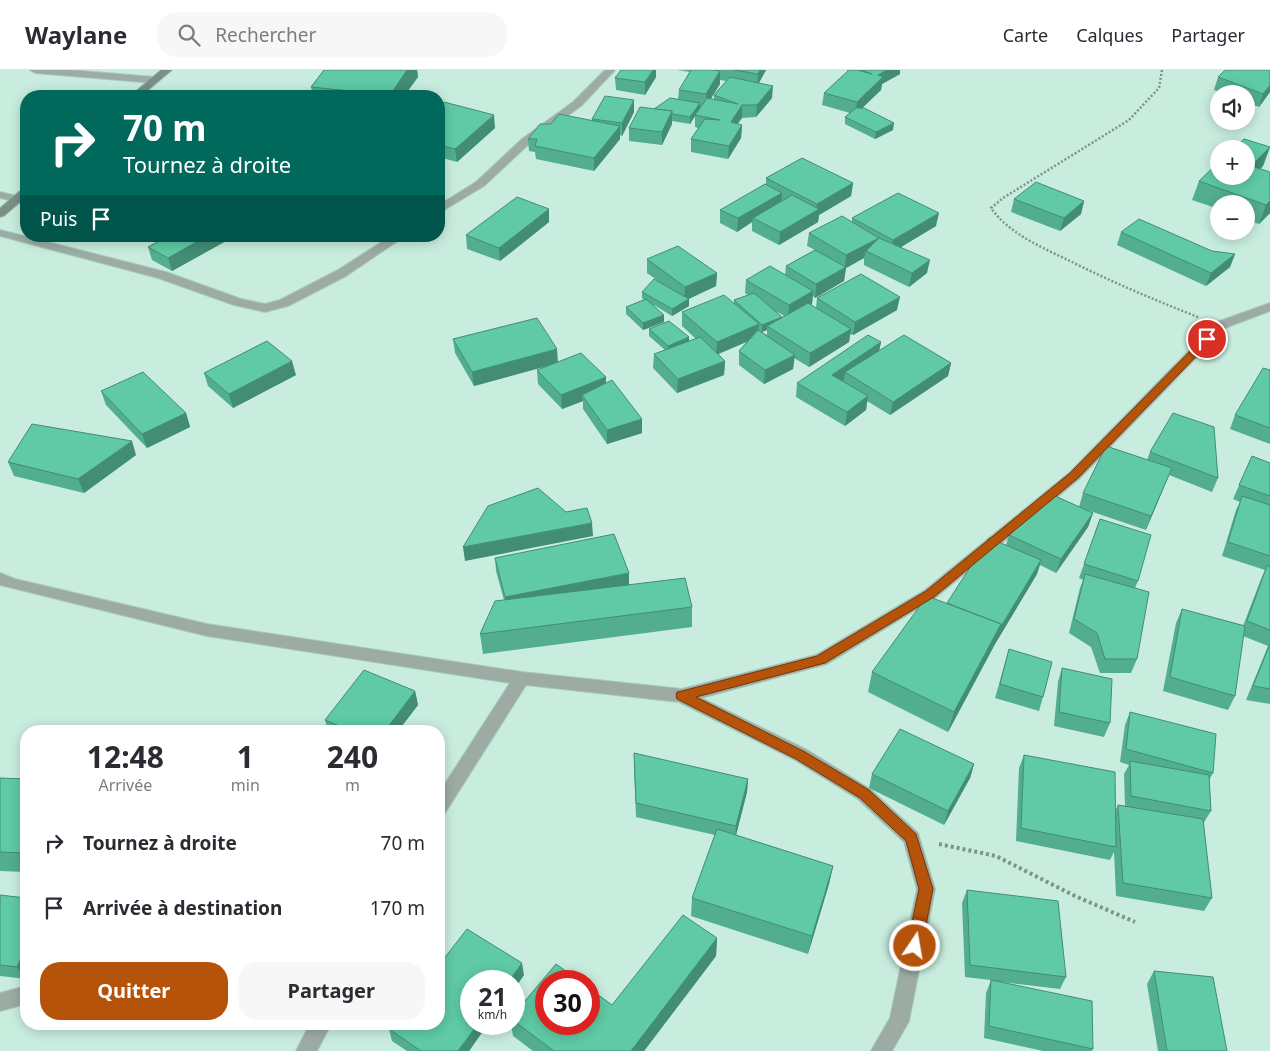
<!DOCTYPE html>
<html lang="fr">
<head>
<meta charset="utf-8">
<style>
  :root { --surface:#fff; --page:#f7f7f7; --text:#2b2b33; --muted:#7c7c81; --line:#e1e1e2; --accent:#b45309 }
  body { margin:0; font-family:"Noto Sans",sans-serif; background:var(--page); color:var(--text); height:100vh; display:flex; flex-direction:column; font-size:19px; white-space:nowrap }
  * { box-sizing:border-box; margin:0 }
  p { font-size:16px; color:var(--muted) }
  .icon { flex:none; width:28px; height:28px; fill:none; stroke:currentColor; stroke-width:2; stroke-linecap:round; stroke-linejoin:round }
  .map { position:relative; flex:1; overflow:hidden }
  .side { position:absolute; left:20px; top:655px; width:425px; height:305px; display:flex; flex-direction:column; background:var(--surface); border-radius:20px; box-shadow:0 2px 12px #0003 }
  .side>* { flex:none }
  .banner { position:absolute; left:20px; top:20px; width:425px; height:152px; border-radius:20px; box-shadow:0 2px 12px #0003; background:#00695c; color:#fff; overflow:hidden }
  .buttons { position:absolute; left:1210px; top:15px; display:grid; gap:10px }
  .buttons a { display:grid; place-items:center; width:45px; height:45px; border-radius:50%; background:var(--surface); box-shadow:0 2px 12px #0003; font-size:25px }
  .speed { position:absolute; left:460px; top:900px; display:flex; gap:10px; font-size:25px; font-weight:700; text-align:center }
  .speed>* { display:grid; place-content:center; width:65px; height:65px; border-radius:50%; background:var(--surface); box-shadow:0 2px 12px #0003; line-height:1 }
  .speed small { font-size:12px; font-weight:400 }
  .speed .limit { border:8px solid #d22; background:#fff; color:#111 }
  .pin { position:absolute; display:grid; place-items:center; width:42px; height:42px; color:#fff; margin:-21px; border:2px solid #fff; border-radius:50%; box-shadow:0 1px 5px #0007 }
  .me { position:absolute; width:55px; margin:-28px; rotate:12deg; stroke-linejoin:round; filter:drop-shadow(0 0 4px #0008) }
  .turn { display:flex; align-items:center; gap:18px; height:105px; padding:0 20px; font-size:22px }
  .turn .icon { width:65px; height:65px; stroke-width:2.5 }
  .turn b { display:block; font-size:35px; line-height:42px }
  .then { display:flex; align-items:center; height:48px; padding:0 20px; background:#0003; gap:10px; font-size:19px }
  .eta { display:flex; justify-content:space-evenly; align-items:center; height:85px; text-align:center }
  .eta b { font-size:30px; font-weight:700; line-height:35px }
  .button { display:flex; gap:10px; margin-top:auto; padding:10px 20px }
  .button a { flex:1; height:58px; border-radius:20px; background:var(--accent); color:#fff; font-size:20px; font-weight:700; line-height:58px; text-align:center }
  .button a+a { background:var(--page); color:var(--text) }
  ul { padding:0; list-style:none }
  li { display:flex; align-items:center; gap:15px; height:65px; padding:0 20px }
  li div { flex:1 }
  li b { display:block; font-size:19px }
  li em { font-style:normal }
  header { display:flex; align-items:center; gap:30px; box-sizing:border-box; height:70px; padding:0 25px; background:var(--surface); border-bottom:1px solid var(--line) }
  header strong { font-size:24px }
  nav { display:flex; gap:28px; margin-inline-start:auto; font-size:18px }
  .search { width:350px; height:45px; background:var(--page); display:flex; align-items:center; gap:12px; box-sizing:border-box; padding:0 18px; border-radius:20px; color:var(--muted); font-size:19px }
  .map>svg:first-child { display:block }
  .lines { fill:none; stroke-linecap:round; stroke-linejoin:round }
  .street-casing { stroke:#a8c9bb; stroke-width:2 }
  .secondary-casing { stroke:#a8c9bb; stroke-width:2 }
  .path-far1 { stroke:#7a9489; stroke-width:2.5; stroke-dasharray:2 2; stroke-linecap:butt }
  .path { stroke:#7a9489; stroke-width:4; stroke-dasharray:3 3; stroke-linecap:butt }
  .street { fill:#9caca5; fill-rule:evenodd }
  .secondary { fill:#799087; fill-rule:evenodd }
  .wall { fill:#52ae8e; fill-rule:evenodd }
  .shaded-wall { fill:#428d74 }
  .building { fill:#5fcaa5; stroke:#428d74 }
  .route { fill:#b45309; stroke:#753606 }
</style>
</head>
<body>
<header>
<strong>Waylane</strong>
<div class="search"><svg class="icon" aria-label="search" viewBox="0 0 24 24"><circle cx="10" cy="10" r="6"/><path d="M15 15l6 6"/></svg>Rechercher</div>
<nav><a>Carte</a><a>Calques</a><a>Partager</a></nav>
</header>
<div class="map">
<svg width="1270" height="981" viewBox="0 0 1270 981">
  <rect width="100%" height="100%" fill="#c8edde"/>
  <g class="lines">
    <g class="street-casing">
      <g id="street">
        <path d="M30,0H70L154,7L159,10L154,13L35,3Z"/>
        <path d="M605,0H615L581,36L530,73L484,116L439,143V135L476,112L522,69L573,32Z"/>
        <path d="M0,122L21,127L23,129L17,132L0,128Z"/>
        <path d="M0,160L166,202L241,229L265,234L280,230L338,200L391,166H405L346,206L288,236L265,242L234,235L158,208L0,166Z"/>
        <path d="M1270,233V241L1225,258L1079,409L935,528L827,594L701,628L807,680L870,719L918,763L935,819L909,951L892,981H871L890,948L917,819L904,772L858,729L795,690L679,632L526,615L445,743L439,745V723L510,613L207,566L0,515V503L15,509L207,554L522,602L682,619L816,585L925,520L1069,403L1217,252Z"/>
        <path d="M26,916V934L0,941V923Z"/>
        <path d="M310,954H331L317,981H296Z"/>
      </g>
    </g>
    <g class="secondary-casing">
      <g id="secondary">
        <path d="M161,0H172L141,26H130Z"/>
        <path d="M26,118V127L4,146L0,147V138L22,119Z"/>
      </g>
    </g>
    <path class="path-far1" d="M1162,0L1159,18L1129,50L1003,128L991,138C1010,165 1044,178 1072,192C1114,213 1155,230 1198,247"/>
    <path class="path" d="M939,774L996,786L1075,826L1135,852"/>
    <use href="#street" class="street"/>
    <use href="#secondary" class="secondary"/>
  </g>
  <g class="wall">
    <path d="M324,0H417L418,7L404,26H313L311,17Z"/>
    <path d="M677,0H713L718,1V0H766L759,13L772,28L756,47L742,48L737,54L742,55L741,68L728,89L691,82V69L698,58L695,57V46L690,54L672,51V54L662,75L629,71V58L654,39L678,29L679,20L690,2ZM720,10L726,11L714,25V29H710L720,14Z"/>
    <path d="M847,0H900V4L882,14L881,20L862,38L893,60L875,69L845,54V47L850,43L822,35L824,23L847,2Z"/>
    <path d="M1270,0V22L1259,37L1246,32V24H1225L1214,20L1218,7Z"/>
    <path d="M656,7L645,25L616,20L615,8Z"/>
    <path d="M439,37L495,58L457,92L439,87Z"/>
    <path d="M634,42L622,66L620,65V69L594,101L536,89L535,82L529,81L528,69L551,54L592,51V49Z"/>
    <path d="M1270,77L1263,96L1260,99L1270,143L1259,154L1246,150V134H1219V139L1192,130L1199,111Z"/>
    <path d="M766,108L853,113L851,126L819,145L818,152L779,175L752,161V152L737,162L720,153V140L766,115Z"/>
    <path d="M1014,129L1084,131L1081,144L1060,161L1011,142Z"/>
    <path d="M852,148L936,156L901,177L927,203L909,217L864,195V188L846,198L844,211L815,228L813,226L812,234L811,235L816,238L817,228L897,240L853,265L850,264L849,272L809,297L794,288L793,299L764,314L739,295V281L748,271L718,284L725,291L724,305L677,323L653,298L654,284L665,280L649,266V259L689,271L696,269L682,256V242L734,233V230L748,225L745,223L746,210L785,205L786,196L815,180L807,176L809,163L852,152ZM776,241L784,246L782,248ZM767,260V265L762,262Z"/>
    <path d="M549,152L500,191L467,179L466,165Z"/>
    <path d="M1121,162L1212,181L1235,184L1230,197L1206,216L1117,175Z"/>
    <path d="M168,166H235L172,201L152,190L148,177Z"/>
    <path d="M647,189L717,203L716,216L689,229V236L672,246L654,235L664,252L643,260L626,244V237L644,230L642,228V222L658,211L647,203Z"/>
    <path d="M453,269L558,292L606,313L642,363L607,374L583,339V331L562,339L538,314L537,300L550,295L474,316L455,283Z"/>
    <path d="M881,272L879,281L951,293L948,306L890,345L867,331L866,340L845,356L796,327L797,313Z"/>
    <path d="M1270,300V374L1230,359L1235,345Z"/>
    <path d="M204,303L296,305L233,338L208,316Z"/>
    <path d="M101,321L186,343L190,357L147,378L106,335Z"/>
    <path d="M1150,382L1218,408L1212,422L1169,405L1146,460L1084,439L1093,443L1088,457L1056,503L1040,495L1037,504L995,574L948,662L868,622L872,602L947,534L1006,475L1009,465L1079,437L1083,423L1147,390Z"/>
    <path d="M136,385L84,423L14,406L8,392Z"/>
    <path d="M1252,386L1270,393V634L1246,630L1268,576L1243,566L1235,626L1228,640L1163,621L1176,553L1182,539L1243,556L1261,509L1265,500L1222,486L1236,440L1240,432L1233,429Z"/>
    <path d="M1100,449L1138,511L1135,518L1137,589L1131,603H1100L1091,577L1069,563L1080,518L1083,510L1079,508Z"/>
    <path d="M495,488L629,515L692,537V557L483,584L480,564L504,530L496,501Z"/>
    <path d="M1009,579L1043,627L1039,641L995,628Z"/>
    <path d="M1062,598L1110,653L1104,667L1054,656L1058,612Z"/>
    <path d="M415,621L418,635L398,661H328L325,650Z"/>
    <path d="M1130,642L1213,703L1209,710L1211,741L1203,754L1212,828L1204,841L1116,826L1114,782L1110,790L1016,771L1019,698L1024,685L1116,739L1118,735L1125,736L1124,704L1129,695L1120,692L1125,655Z"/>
    <path d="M974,694L970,708L944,755L869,718L872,704Z"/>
    <path d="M634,696L748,709L747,722L736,765L833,796L829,814L808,884L691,846L692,828L715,765L636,747Z"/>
    <path d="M0,708L26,709V802L0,801Z"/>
    <path d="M967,820L1066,907L1060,919L992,911L1093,979L1091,981H1043L984,968L986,923L991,910L965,907L962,833Z"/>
    <path d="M0,825L26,828V909L0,906Z"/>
    <path d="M717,868L716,886L644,981H533L513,966L511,954H514V944L612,935Z"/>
    <path d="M1154,901L1227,981H1158L1147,914Z"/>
    <path d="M524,905L514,919V911L488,954L469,981H407L392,971L389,959Z"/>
  </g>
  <g class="shaded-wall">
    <path d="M407,0H417L418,7L404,26H390Z"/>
    <path d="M653,0H656V7L645,25V12Z"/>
    <path d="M760,0H766L757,16L758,4Z"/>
    <path d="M887,0H900V4L882,14L881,20L855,45L857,32L878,5Z"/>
    <path d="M720,1V14L706,37V24Z"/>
    <path d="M1270,15V22L1259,37L1263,24Z"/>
    <path d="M773,16L772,28L756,47L757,35Z"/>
    <path d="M634,30V42L622,66V53Z"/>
    <path d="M700,33V39L695,45V46L690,54V47Z"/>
    <path d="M742,35V48L730,64L731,52Z"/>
    <path d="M672,41V54L662,75V62Z"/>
    <path d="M494,45L495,58L457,92L455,79Z"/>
    <path d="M894,53L893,60L875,69L876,62Z"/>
    <path d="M742,55L741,68L728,89L729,76Z"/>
    <path d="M620,56V69L594,101V88Z"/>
    <path d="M1270,77L1263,96L1244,115L1251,96Z"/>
    <path d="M853,113L851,126L819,145L818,152L779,175L780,162L816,141L817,134Z"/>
    <path d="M782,123L781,136L753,148L752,152L737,162L738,148Z"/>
    <path d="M1084,131L1081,144L1060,161L1064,148Z"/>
    <path d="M1270,131V143L1259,154L1266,135Z"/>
    <path d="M549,139V152L500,191L499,178Z"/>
    <path d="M939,143L936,156L891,183L893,170Z"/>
    <path d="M207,166H235L172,201L168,188Z"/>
    <path d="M879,168L866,181L864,188L846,198L844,211L815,228L816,214L845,198L846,185Z"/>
    <path d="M1235,184L1230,197L1206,216L1211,203Z"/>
    <path d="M930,190L927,203L909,217L912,203Z"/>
    <path d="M717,203L716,216L684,231L685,217Z"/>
    <path d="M813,221L812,234L788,248L789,235Z"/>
    <path d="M900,227L897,240L853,265L855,252Z"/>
    <path d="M689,229V236L672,246V239Z"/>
    <path d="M664,245V252L643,260V253Z"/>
    <path d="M782,247V254L767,256V260L762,262V255Z"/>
    <path d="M759,254L758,267L716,285L717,272Z"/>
    <path d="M851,259L849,272L809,297L810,283Z"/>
    <path d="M689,267V274L668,283V276Z"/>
    <path d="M881,272L878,286L845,302L844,310L830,319L832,305Z"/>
    <path d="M557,279L558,293L474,316L472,302Z"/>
    <path d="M795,285L793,299L764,314L765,300Z"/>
    <path d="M292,291L296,305L233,338L229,324Z"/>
    <path d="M725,291L724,305L677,323L678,309Z"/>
    <path d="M951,293L948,306L890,345L893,332Z"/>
    <path d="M606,307V321L582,325L583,331L562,339L561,325Z"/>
    <path d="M868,326L866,340L845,356L847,342Z"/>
    <path d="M186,343L190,357L147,378L142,364Z"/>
    <path d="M642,349V363L607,374V360Z"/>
    <path d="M132,371L136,385L84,423L78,409Z"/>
    <path d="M1172,398L1166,412L1146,460L1151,446Z"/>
    <path d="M1093,443L1088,457L1056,503L1061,489Z"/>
    <path d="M592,453L593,466L465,491L463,477Z"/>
    <path d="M1041,490L1037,504L995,574L948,662L954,642L1001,554Z"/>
    <path d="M629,503V517L507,541L505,527Z"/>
    <path d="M415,621L418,635L398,661H385Z"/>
    <path d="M974,694L970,708L944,755L948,741Z"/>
    <path d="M748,709L747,722L735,769L736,756Z"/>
    <path d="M833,796L829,814L808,884L812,866Z"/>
    <path d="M717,868L716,886L644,981H631Z"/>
    <path d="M26,877V909L17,897Z"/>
    <path d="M522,893L524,905L514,919V911H509Z"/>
    <path d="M478,954H488L469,981H458Z"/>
  </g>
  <g class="building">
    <path d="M324,0H407L390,25L311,17Z"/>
    <path d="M621,0H653L645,12L615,8Z"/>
    <path d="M691,0H713L720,1L706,24L679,20Z"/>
    <path d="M734,0H760L758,4Z"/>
    <path d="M849,0H857L872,4L862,0H887L878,5L883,7L857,32L824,23Z"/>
    <path d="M1225,0H1270V15L1263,24L1218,7Z"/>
    <path d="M730,7L773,16L757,35H742L731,52L742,55L729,76L691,69L705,49L720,50L695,45L707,28L738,34L714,25Z"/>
    <path d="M605,26L634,30L622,53L592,49Z"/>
    <path d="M670,28L700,33L690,47L672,44V41L654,39Z"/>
    <path d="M444,32L494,45L455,79L439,75V37Z"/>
    <path d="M640,37L672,41L662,62L629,58Z"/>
    <path d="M856,38H864L894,53L876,62L845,47Z"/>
    <path d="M559,44L620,56L594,88L535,76L537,69H528L540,54H551Z"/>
    <path d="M1244,69L1270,77L1251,96L1270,102V131L1266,135L1199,111L1219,92V106H1246V79H1234Z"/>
    <path d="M802,88L853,113L817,134L766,108Z"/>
    <path d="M1036,112L1084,131L1064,148L1014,129Z"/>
    <path d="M765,114L782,123L738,148L720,140Z"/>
    <path d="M898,123L939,143L893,170L852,148Z"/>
    <path d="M792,125L819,139L780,162L753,148Z"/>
    <path d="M517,127L549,139L499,178L466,165Z"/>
    <path d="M842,146L879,168L846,185L809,163Z"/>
    <path d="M1139,149L1212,181L1235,184L1211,203L1121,162Z"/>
    <path d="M168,166H207L168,188L148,177Z"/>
    <path d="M879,168L930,190L912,203L866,181Z"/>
    <path d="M678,176L717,203L685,217L647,189Z"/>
    <path d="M815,180L846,197L816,214L786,196Z"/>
    <path d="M770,196L813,221L789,235L746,210Z"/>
    <path d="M861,204L900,227L855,252L817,228Z"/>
    <path d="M654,209L689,229L672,239L642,222Z"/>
    <path d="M754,223L782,247L762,255L734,230Z"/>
    <path d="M724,225L759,254L717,272L682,242Z"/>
    <path d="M646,229L664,245L643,253L626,237Z"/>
    <path d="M808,233L851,259L810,283L767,256Z"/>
    <path d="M537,248L557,279L472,302L453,269Z"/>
    <path d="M669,251L689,267L668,276L649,259Z"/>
    <path d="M758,260L795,285L765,300L739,281Z"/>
    <path d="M868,265L881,272L832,305L868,326L847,342L797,313Z"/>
    <path d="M904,265L951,293L893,332L845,302Z"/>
    <path d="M700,267L725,291L678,309L654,284Z"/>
    <path d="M267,271L292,291L229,324L204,303Z"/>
    <path d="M581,283L606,307L561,325L537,300Z"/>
    <path d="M1263,298L1270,300V358L1235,345Z"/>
    <path d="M143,302L186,343L142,364L101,321Z"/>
    <path d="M612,310L642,349L607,360L582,325Z"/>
    <path d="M1173,343L1214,357L1218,408L1150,382Z"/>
    <path d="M32,354L132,371L78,409L8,392Z"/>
    <path d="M1106,376L1172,398L1151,446L1083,423Z"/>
    <path d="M1252,386L1270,393V426L1239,415Z"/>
    <path d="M538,418L566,442L587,438L592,453L463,477L488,436Z"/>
    <path d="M1053,425L1093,443L1061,489L1009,465Z"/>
    <path d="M1242,426L1270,435V486L1228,472Z"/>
    <path d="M1100,449L1151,465L1138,511L1084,494Z"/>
    <path d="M614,464L629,503L505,527L495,488Z"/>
    <path d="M989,468L1041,490L999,560L1001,554L947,533Z"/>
    <path d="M1267,496H1270V560L1247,551Z"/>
    <path d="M1085,504L1149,522L1137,589H1105L1097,563L1074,549Z"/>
    <path d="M685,508L692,537L480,564L495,531Z"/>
    <path d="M927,526L1001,554L954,642L872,602Z"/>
    <path d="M1182,539L1245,556L1235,626L1170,607Z"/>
    <path d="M1270,574V619L1253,616Z"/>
    <path d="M1009,579L1052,592L1043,627L1000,614Z"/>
    <path d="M1062,598L1112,609L1110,653L1059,642Z"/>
    <path d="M364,600L415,621L385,661H351L325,650Z"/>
    <path d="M1130,642L1216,664L1213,703L1126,679Z"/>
    <path d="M900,659L974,694L948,741L872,704Z"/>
    <path d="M634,683L748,709L736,756L636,733Z"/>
    <path d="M1024,685L1115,702L1116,777L1021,758Z"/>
    <path d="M1130,691L1209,705L1211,741L1131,726Z"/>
    <path d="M0,708L26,709V783L0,782Z"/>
    <path d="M1118,735L1203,749L1212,828L1123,813Z"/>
    <path d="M717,759L833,796L812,866L692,828Z"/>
    <path d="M967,820L1058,831L1066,907L970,895Z"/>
    <path d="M0,825L26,828V877L17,897L0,895Z"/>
    <path d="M683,845L717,868L631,981H554L514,951V944L556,894L580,911H546V954H589V918L612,935Z"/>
    <path d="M467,859L522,893L509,911H471V954H478L458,981H421L389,959L393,954H439V895Z"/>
    <path d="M1154,901L1213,907L1227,981H1167Z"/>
    <path d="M991,910L1092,931L1093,979L989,956Z"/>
  </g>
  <path class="route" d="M1207,266L1212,269L1211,271L1078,408L934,527L825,593L696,627L805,682L869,720L916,764L933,819L922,876L920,880L915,882L909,880L907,876L919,819L906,771L860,728L796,689L677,629L676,626L677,622L682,621L817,586L926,521L1070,403L1204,267Z"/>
</svg>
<div class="buttons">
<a><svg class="icon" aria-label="sound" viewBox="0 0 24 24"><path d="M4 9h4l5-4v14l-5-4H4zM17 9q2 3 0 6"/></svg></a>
<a>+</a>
<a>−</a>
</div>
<div class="speed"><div>21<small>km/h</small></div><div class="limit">30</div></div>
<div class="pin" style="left:1207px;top:269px;background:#d93025"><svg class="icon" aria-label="arrive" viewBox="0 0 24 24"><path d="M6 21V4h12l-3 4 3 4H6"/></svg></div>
<svg class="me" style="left:915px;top:876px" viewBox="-20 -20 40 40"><circle r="17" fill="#b45309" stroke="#fff" stroke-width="3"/><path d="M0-11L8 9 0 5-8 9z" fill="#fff"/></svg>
<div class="banner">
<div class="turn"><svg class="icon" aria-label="right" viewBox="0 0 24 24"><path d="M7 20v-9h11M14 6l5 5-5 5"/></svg><div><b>70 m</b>Tournez à droite</div></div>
<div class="then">Puis<svg class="icon" aria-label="arrive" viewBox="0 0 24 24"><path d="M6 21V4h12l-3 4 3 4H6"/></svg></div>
</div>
<section class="side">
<div class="eta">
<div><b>12:48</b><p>Arrivée</p></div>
<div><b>1</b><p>min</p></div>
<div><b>240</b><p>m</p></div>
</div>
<ul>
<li><svg class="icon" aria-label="right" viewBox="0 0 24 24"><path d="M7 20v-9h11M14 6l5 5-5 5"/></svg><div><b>Tournez à droite</b></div><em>70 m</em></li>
<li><svg class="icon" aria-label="arrive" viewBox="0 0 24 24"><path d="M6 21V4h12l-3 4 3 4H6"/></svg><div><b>Arrivée à destination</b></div><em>170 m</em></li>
</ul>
<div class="button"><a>Quitter</a><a>Partager</a></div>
</section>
</div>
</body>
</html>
